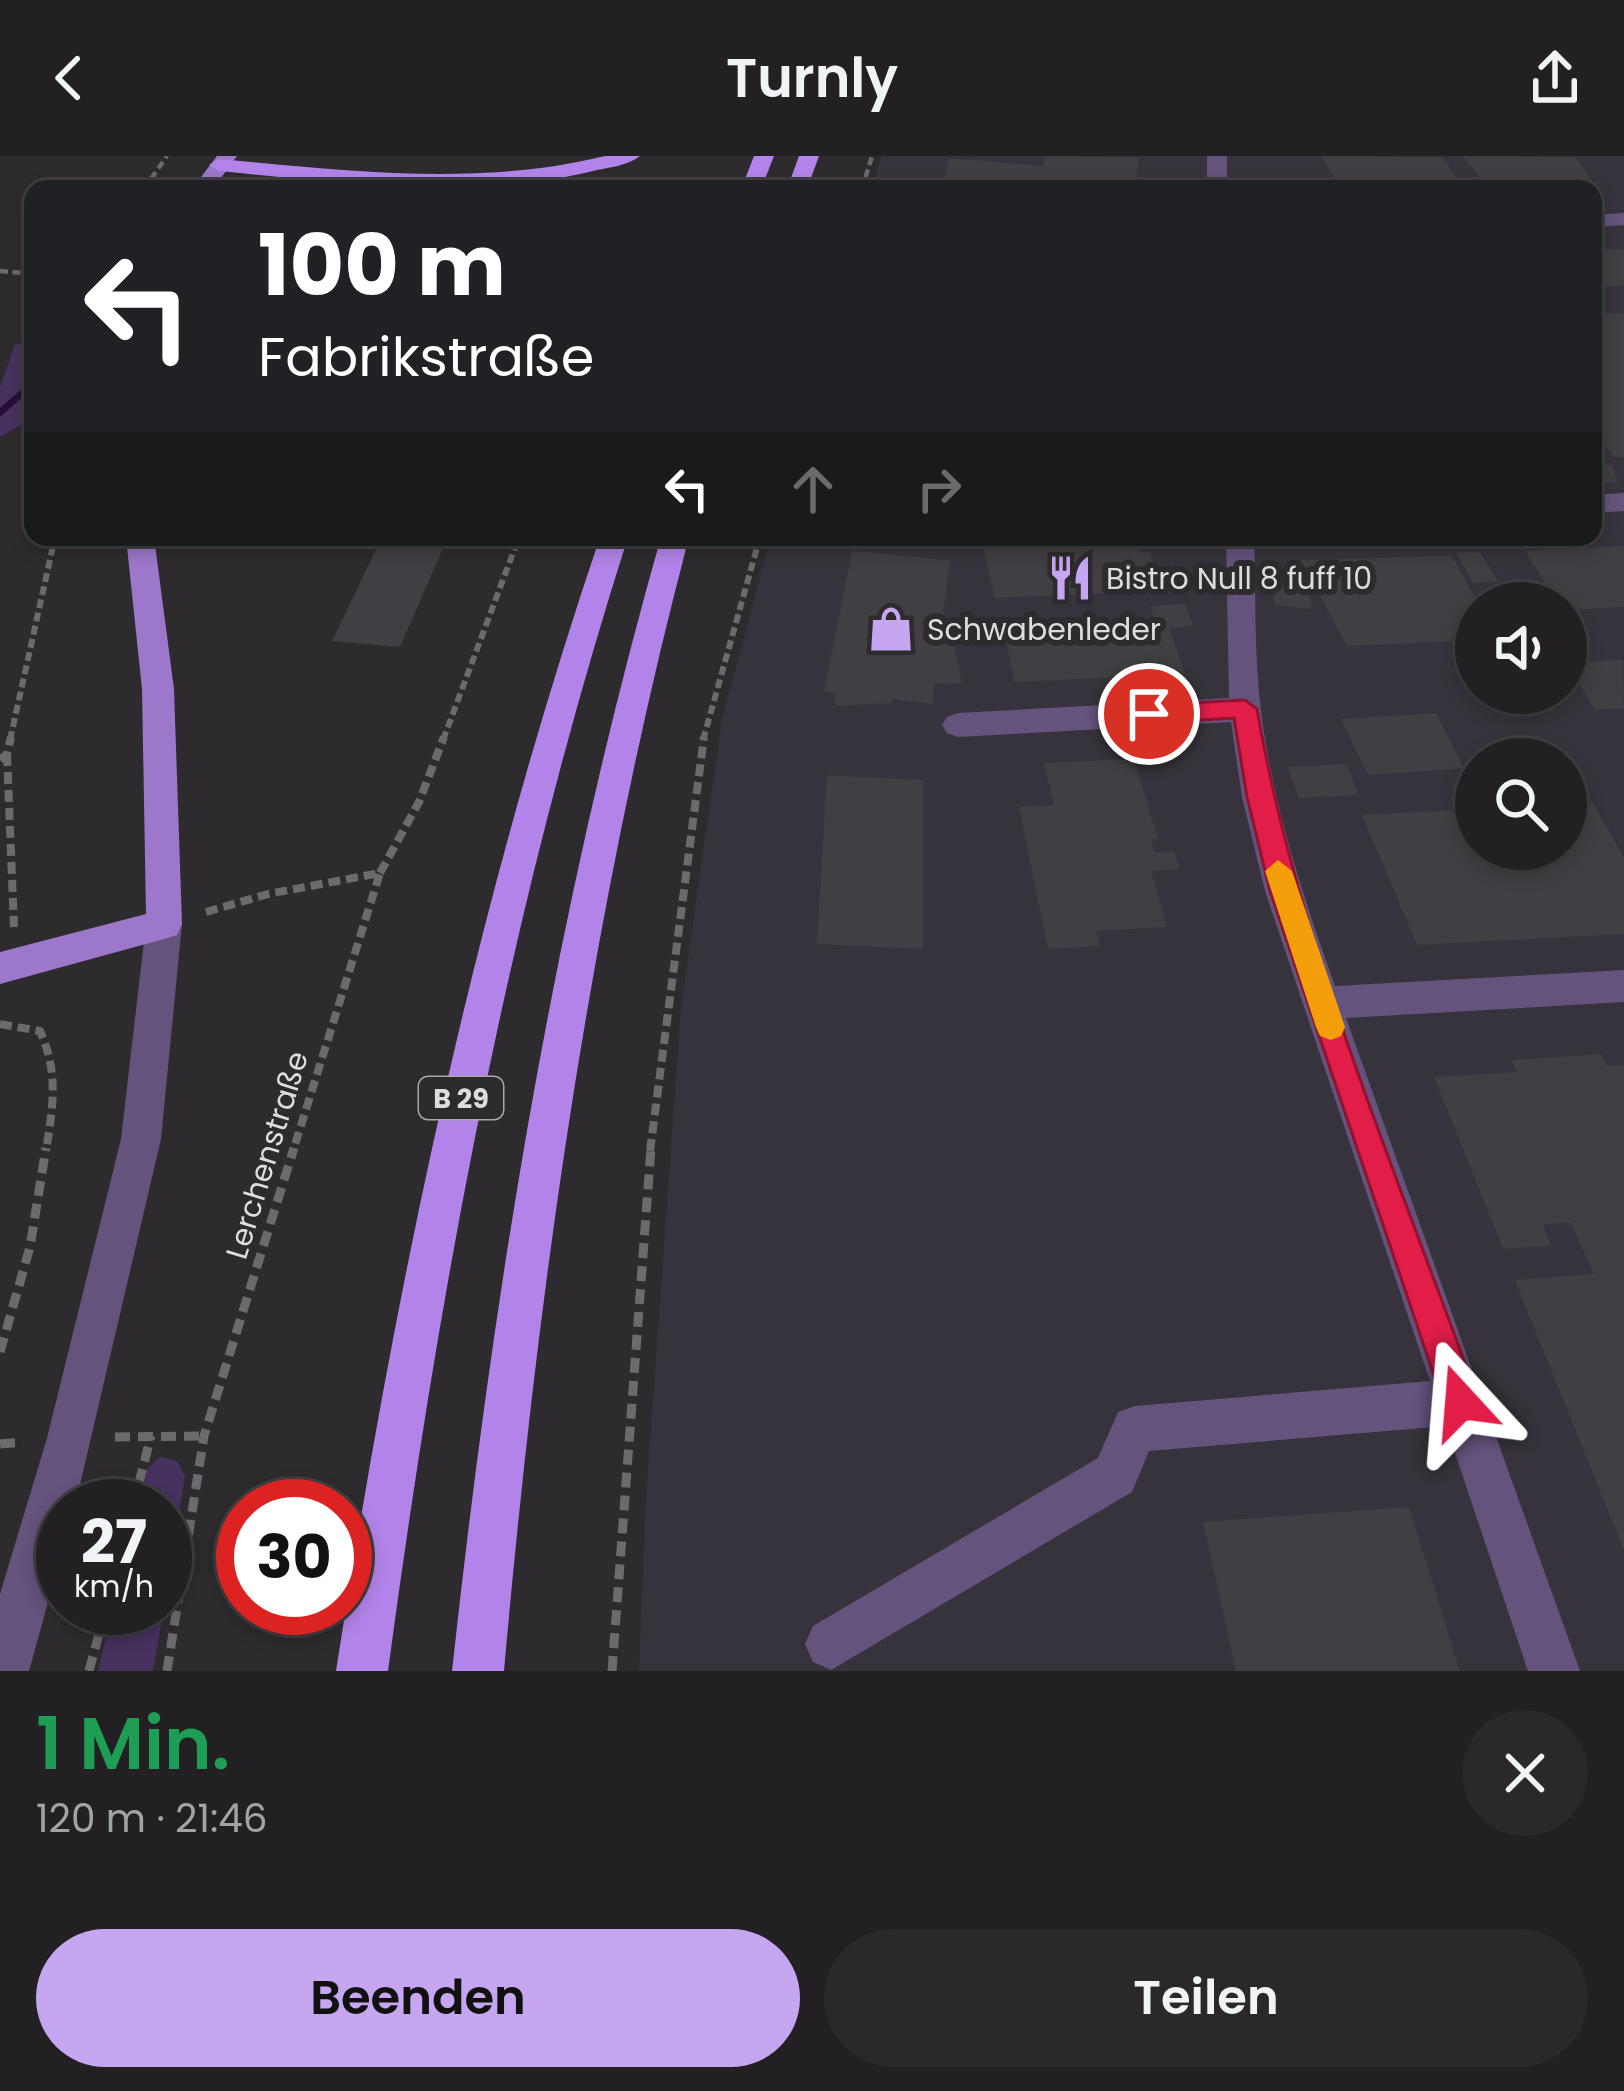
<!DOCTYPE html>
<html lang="de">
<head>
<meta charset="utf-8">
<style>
  :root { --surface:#222022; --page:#2a282a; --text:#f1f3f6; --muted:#a2a3a5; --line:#3f3e40; --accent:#c6a6f0 }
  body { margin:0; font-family:Poppins,sans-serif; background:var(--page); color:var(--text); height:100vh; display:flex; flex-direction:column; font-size:45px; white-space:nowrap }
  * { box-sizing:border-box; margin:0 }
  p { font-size:39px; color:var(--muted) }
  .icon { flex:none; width:66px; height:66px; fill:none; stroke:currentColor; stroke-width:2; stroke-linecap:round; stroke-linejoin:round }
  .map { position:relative; height:1515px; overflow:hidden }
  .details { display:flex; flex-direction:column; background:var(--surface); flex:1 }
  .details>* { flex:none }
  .banner { position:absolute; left:24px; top:24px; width:1578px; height:366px; border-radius:24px; box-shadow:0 6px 18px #0003,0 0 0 3px var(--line); background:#202124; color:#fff; overflow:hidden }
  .fabs { position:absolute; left:1455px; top:426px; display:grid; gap:24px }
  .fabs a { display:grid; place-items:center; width:132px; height:132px; border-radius:50%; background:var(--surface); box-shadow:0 6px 18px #0003,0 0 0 3px var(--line); font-size:60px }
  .speed { position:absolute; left:36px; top:1323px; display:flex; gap:24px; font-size:60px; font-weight:700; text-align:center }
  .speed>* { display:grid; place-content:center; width:156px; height:156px; border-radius:50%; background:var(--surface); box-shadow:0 6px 18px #0003,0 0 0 3px var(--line); line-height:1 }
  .speed small { font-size:30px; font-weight:400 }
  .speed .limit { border:18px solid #d22; background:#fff; color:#111 }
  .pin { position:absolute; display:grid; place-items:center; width:102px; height:102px; color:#fff; margin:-51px; border:6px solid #fff; border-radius:50%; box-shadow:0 3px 12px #0007 }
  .me { position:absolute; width:132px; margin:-66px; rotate:341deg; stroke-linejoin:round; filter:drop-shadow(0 0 9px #0008) }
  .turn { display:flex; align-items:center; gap:42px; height:252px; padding:0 36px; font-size:54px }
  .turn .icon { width:156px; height:156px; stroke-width:2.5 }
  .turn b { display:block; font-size:84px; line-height:102px }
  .lanes { display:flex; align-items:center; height:114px; padding:0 36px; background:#0003; justify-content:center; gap:60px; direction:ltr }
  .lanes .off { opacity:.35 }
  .round { display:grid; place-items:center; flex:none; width:126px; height:126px; border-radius:63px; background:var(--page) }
  .summary { display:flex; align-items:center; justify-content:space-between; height:204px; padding:0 36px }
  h1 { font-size:72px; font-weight:600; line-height:90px; color:#1e9e55 }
  .primary-button { display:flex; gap:24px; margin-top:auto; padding:24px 36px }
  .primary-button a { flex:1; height:138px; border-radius:72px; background:var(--accent); color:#111; font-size:48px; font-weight:600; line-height:138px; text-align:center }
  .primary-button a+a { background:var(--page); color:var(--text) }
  header { display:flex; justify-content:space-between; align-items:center; height:156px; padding:0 36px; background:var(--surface); font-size:54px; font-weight:600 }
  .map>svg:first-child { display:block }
  .built { fill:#37333c; fill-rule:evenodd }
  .green { fill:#46315f }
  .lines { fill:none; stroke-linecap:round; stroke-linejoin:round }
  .stream { fill:#260d3e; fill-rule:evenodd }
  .building { fill:#413f43 }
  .path-far3 { stroke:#6b6a6c; stroke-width:4.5; stroke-dasharray:8 4.5; stroke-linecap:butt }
  .path-far2 { stroke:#6b6a6c; stroke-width:6; stroke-dasharray:9 4.5; stroke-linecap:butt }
  .path-far1 { stroke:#6b6a6c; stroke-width:8; stroke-dasharray:12 6; stroke-linecap:butt }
  .path { stroke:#6b6a6c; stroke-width:9; stroke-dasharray:15 8; stroke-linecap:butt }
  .minor { fill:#64537c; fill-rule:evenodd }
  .major { fill:#9c77ca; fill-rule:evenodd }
  .highway { fill:#b284e9; fill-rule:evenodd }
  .route { fill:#e11d48; stroke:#92132f; stroke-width:3 }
  .slow { fill:#f59e0b }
  .labels { text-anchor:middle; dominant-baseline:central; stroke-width:12; stroke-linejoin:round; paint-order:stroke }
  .shield { fill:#2d2b2e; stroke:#a8a8aa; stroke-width:3 }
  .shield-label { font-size:27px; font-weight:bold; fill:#dddddf }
  .poi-label { font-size:30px; fill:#dddddf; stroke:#2d2b2e; text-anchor:start }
  .street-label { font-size:30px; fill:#dddddf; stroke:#2d2b2e }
</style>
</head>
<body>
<header><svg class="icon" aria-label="back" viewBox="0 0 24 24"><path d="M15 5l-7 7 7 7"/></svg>Turnly<svg class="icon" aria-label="share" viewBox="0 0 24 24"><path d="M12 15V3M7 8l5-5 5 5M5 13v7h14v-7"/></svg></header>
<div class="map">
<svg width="1624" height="1515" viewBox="0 0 1624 1515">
  <rect width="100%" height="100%" fill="#2d2b2e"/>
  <path class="built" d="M882,0H1624V1515H639L646,1341L681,852L722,563L771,381H1593V33H871ZM1476,447H1566V537H1476ZM1476,603H1566V693H1476Z"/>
  <g class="green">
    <path d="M33,186V262L0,281V231L15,188Z"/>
    <path d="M160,1301L177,1305L185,1320L165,1443V1350H138L147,1313Z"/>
    <path d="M113,1452H164L153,1515H98Z"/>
  </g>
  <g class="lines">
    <path class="stream" d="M33,223V232L0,261V252Z"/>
  </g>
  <g class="building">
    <path d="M1044,0L1138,1L1137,23L1144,24L1143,33H941L949,2L1043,10Z"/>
    <path d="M1321,0L1441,1L1462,28L1440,29L1444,33H1342Z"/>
    <path d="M1463,0L1575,1L1597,31L1489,33Z"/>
    <path d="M1624,93V130L1593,131V94Z"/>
    <path d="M1624,157V301H1614L1593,271V158Z"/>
    <path d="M1593,307L1612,309L1618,327L1593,325Z"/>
    <path d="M1136,384L1140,396H1150L1154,408H1144L1153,435L995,442L983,390Z"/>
    <path d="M380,385L444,390L400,491L332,485Z"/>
    <path d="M1624,390V451L1566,454V447H1558L1525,395Z"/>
    <path d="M852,395L950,404L941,472L950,473L962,527L935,528L932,548L891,543L892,547L836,550L834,537L824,536Z"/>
    <path d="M1480,396L1498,426L1473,427L1456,397Z"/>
    <path d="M1452,400L1478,447L1476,484L1347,490L1301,404Z"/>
    <path d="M1271,425L1308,428L1312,453L1275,449Z"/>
    <path d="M1185,448L1193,470L1169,472L1185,518L1015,526L1002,468L1154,461L1150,450Z"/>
    <path d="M1623,504L1624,552L1595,554L1567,507Z"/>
    <path d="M1436,557L1464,612L1368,619L1341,563Z"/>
    <path d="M1134,603L1158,683H1151L1155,697L1174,696L1180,713L1151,715L1167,771L1096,775L1100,790L1048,793L1019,651L1054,649L1044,607Z"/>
    <path d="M1346,608L1359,639L1299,642L1287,611Z"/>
    <path d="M827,619L923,624V793L817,788Z"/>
    <path d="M1593,647L1624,702V778L1417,789L1362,659L1476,653V693H1566V648Z"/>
    <path d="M1601,898L1607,910L1624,909V1395L1515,1124L1594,1118L1571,1067L1543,1068L1551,1090L1503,1093L1434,921L1516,916L1511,904Z"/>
    <path d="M1409,1351L1460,1515H1236L1203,1366Z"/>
  </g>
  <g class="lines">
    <g class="path-far3">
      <path d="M144,33L167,0"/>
      <path d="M862,33L872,0"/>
      <path d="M0,115L33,118"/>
    </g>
    <g class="path-far2">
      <path d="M10,584L55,381"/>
      <path d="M443,584L519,381"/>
      <path d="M703,584L760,381"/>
    </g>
    <g class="path-far1">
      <path d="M7,598L14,771"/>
      <path d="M0,604L7,598L11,581"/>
      <path d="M380,717L419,646L444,581"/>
      <path d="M206,756L268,738L380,717L293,995"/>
      <path d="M0,868L40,875C59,917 53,950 46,995"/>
      <path d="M650,995L704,581"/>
    </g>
    <g class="path">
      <path d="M0,1196L30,1091L46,992"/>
      <path d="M115,1281L204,1280"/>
      <path d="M0,1288L23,1286"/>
      <path d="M133,1350L151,1280"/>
      <path d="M89,1515L106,1452"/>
      <path d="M167,1515L204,1280L294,992"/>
      <path d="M612,1515L651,992"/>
    </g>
    <g class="minor">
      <rect x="1207" y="0" width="20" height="33"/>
      <path d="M1624,57V69L1593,71V59Z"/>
      <path d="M1624,337V355L1593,357V339Z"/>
      <path d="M1226,381H1254C1256,439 1254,498 1261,555C1273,650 1303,740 1335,830L1624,814V846L1346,862L1580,1515H1528L1446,1270L1149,1295L1132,1336L831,1514L813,1506L805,1488L813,1470L1098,1302L1118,1256L1135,1250L1430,1225L1265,735L1242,641L1231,566L958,581L947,577L942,569L947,561L958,557L1229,542Z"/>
      <path d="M164,753L177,757L182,768L161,983L75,1350H63V1392L29,1515H0V1438L47,1282L121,983L146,768L151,757Z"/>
    </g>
    <g class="major">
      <path d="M217,0H237L213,33H192Z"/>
      <path d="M126,381H154L174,533L182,768L177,779L164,783L0,828V796L146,758L142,533Z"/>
    </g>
    <g class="highway">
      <path d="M605,0H640C629,9 612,11 597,14C474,45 343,27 219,15L209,9L219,3C347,15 479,31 605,0Z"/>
      <path d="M754,0H774L761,33H741Z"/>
      <path d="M799,0H819L807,33H787Z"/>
      <path d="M600,381H628C509,754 440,1127 388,1515H336C396,1127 474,753 600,381Z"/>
      <path d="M661,381H689C591,754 538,1131 504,1515H452C494,1130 555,754 661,381Z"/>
    </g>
  </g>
  <path class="route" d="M1245,544L1257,553C1297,787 1399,1022 1479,1246L1473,1259L1461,1264L1449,1259L1443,1246L1270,735L1247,641L1234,562L1149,567L1137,558L1149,549Z"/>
  <path class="slow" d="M1278,704L1292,715L1345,871L1341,880L1331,884L1320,880L1316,871L1265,715Z"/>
  <defs>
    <g id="restaurant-bare" transform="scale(3.6)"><path d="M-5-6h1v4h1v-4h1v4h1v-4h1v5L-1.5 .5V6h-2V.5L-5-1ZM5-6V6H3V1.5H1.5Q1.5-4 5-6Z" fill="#c6a6f0" stroke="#2d2b2e" stroke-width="2.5" paint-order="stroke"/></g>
    <g id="shop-bare" transform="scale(3.6)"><path d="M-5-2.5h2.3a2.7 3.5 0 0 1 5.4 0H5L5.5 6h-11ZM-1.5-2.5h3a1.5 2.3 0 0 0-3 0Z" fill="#c6a6f0" stroke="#2d2b2e" stroke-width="2.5" paint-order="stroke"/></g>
  </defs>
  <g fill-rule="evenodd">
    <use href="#restaurant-bare" x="1070" y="422"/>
    <use href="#shop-bare" x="891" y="473"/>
  </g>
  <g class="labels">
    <rect class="shield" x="419" y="921" width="84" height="42" rx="9"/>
    <g class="shield-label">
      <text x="461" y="942">B 29</text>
    </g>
    <g class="poi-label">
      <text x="1106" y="422">Bistro Null 8 fuff 10</text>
      <text x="927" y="473">Schwabenleder</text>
    </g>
    <g class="street-label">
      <text transform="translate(267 999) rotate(-73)">Lerchenstraße</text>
    </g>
  </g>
</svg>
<div class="fabs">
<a><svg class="icon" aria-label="sound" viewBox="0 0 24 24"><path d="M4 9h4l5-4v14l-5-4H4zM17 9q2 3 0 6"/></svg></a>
<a><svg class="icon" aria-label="search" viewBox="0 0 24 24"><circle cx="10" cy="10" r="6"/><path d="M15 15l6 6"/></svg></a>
</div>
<div class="speed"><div>27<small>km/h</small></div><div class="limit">30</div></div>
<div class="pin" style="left:1149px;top:558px;background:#d93025"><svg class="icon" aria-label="arrive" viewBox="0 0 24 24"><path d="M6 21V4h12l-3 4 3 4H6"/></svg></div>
<svg class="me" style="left:1461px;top:1246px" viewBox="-20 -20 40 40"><path d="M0-17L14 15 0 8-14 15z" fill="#e11d48" stroke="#fff" stroke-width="4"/></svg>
<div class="banner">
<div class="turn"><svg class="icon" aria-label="left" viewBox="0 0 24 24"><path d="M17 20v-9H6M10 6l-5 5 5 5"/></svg><div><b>100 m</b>Fabrikstraße</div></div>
<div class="lanes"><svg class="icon" aria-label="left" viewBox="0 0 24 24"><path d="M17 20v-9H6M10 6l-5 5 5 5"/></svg><svg class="icon off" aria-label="ahead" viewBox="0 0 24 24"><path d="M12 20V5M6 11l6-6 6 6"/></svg><svg class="icon off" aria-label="right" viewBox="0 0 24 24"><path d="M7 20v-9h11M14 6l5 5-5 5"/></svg></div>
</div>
</div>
<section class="details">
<div class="summary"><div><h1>1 Min.</h1><p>120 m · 21:46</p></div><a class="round"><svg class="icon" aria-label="close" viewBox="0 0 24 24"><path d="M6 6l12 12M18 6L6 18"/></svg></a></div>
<div class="primary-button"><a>Beenden</a><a>Teilen</a></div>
</section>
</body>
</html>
